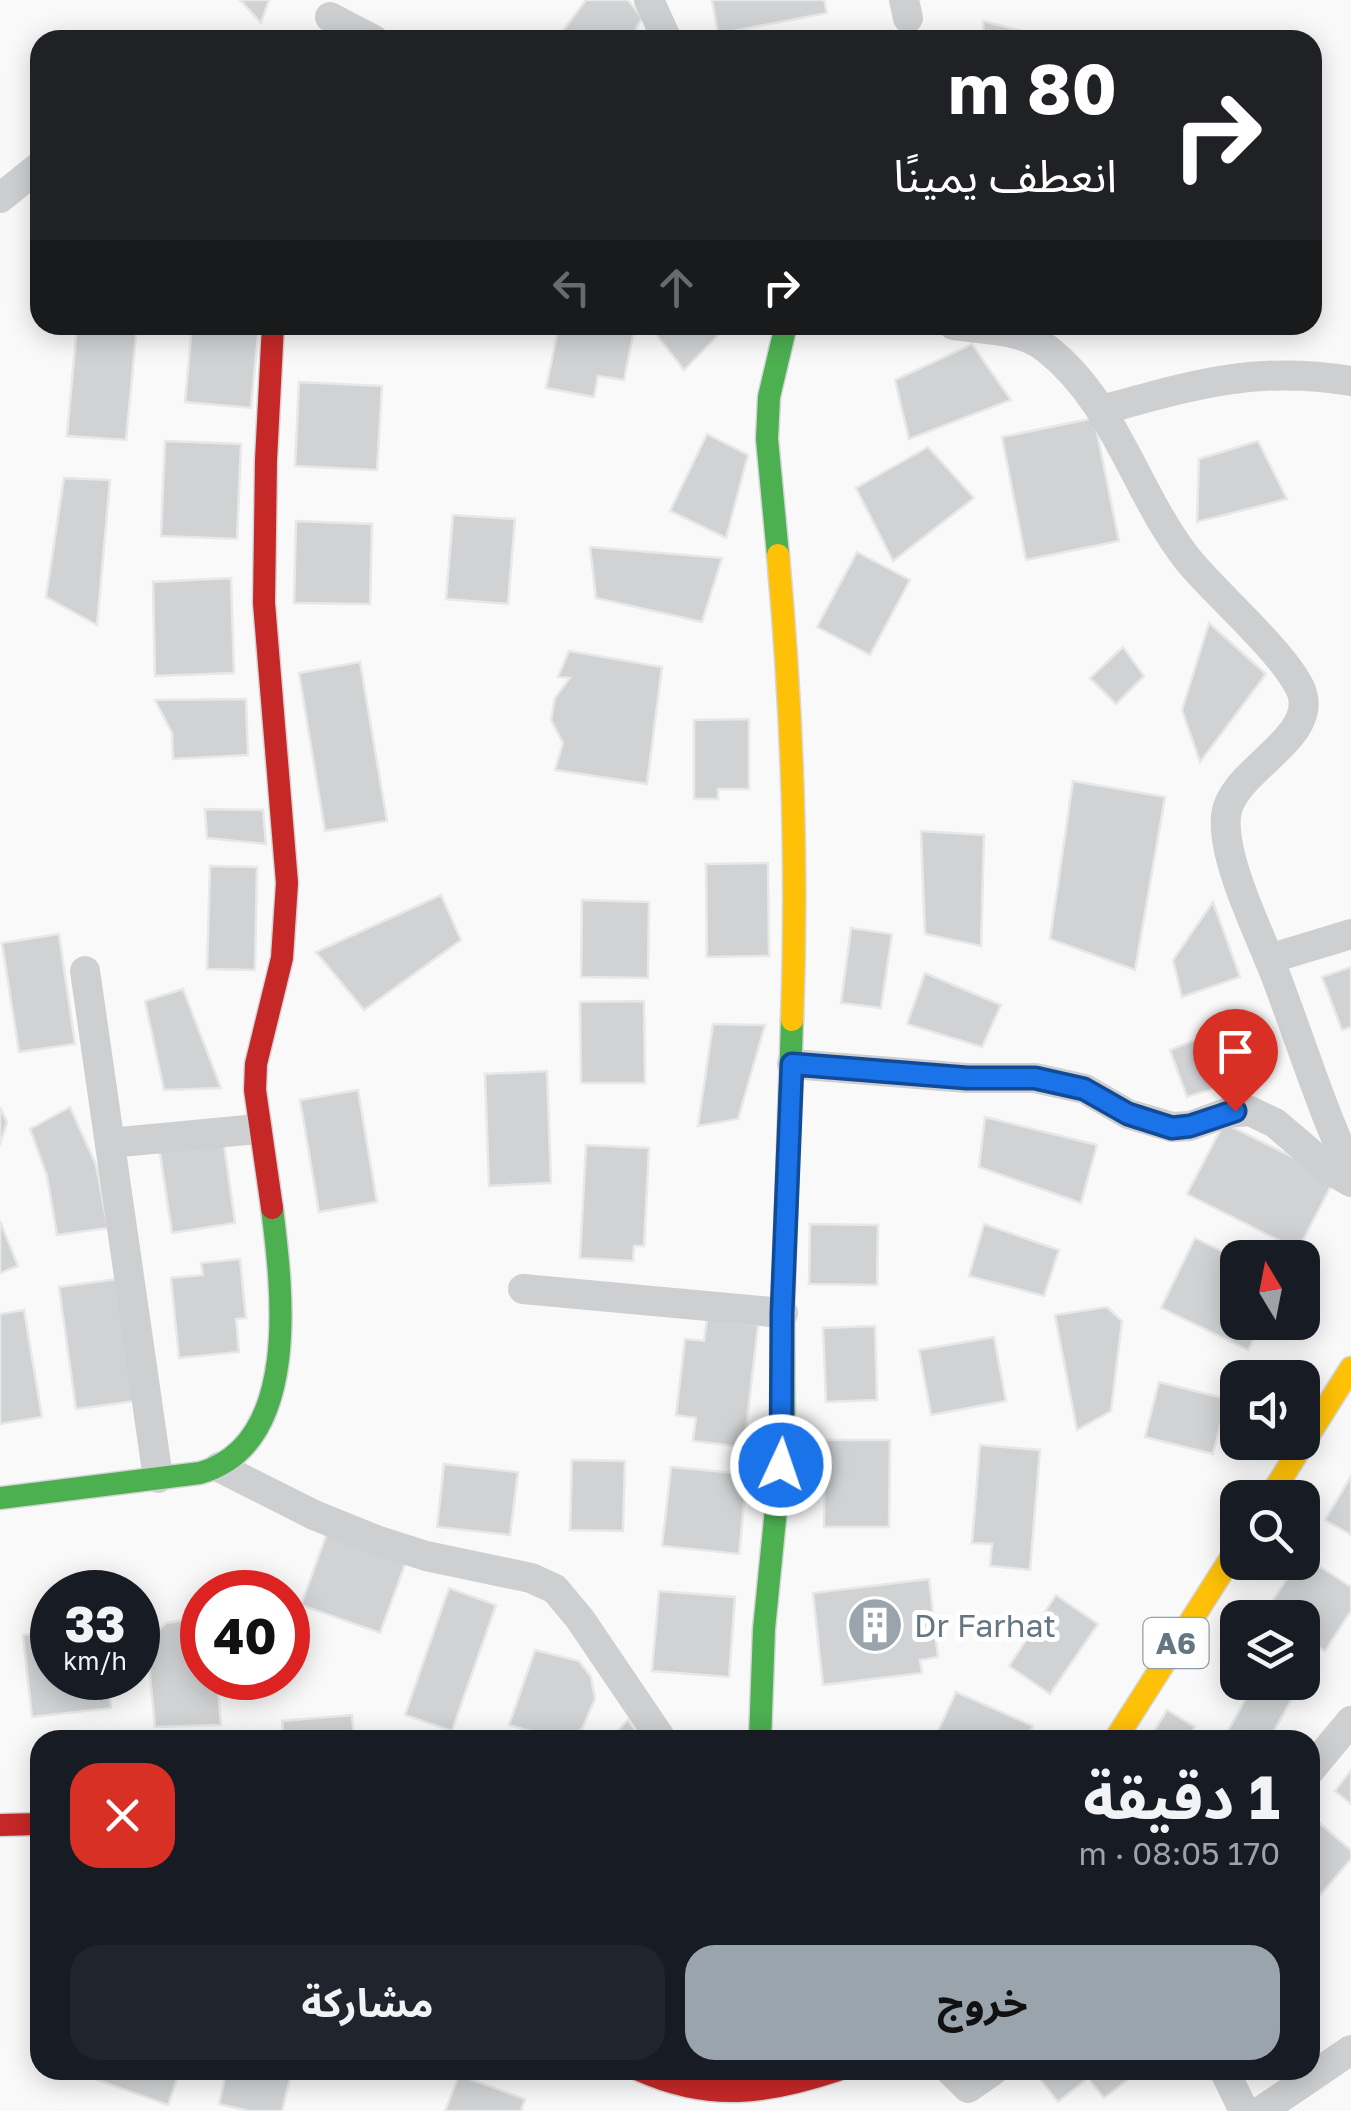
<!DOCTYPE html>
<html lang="ar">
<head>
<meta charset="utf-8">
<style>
  :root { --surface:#171b24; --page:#20242c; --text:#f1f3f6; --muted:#9ea1a6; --accent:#99a4ac }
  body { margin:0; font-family:"Golos Text","Noto Sans Arabic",sans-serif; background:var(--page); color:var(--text); direction:rtl; height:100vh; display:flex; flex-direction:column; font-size:38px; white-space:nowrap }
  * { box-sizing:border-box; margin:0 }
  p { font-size:32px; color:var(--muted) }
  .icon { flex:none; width:55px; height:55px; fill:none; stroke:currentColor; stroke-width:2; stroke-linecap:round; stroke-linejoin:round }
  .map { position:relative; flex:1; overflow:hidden; direction:ltr }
  .sheet { position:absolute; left:30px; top:1730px; width:1290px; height:350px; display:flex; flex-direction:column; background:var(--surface); border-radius:30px; box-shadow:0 5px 25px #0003; direction:rtl }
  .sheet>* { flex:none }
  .guide { position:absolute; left:30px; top:30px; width:1292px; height:305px; border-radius:30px; box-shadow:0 5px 25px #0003; direction:rtl; background:#202124; color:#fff; overflow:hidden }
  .needle { width:65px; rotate:350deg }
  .tools { position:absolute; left:1220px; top:1240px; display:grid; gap:20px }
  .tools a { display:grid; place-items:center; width:100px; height:100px; border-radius:20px; background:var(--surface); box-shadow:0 5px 25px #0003; font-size:50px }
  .speed { position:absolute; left:30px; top:1570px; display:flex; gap:20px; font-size:50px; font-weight:700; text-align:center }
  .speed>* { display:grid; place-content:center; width:130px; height:130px; border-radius:50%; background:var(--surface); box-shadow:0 5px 25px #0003; line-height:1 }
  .speed small { font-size:25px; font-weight:400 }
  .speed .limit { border:15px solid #d22; background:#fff; color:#111 }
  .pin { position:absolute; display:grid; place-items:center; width:85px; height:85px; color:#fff; margin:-102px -42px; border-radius:50% 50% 50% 0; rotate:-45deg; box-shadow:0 0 10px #0007 }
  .pin .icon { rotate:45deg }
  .me { position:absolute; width:110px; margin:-55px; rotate:3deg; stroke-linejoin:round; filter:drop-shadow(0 0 8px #0008) }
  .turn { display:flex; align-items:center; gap:35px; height:210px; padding:0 40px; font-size:45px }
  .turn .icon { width:130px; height:130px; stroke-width:2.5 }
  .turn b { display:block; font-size:70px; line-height:85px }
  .lanes { display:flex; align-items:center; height:95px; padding:0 40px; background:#0003; justify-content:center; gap:50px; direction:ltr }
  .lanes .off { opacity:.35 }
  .round { display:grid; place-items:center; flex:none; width:105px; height:105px; border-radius:30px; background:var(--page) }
  .summary { display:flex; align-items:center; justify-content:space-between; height:170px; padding:0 40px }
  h1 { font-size:60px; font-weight:700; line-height:75px }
  .action { display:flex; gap:20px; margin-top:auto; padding:20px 40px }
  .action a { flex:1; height:115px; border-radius:30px; background:var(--accent); color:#111; font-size:40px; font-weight:700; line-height:115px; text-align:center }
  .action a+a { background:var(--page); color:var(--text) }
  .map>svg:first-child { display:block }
  .building { fill:#d0d2d3; stroke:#e8e8e8; stroke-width:2.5 }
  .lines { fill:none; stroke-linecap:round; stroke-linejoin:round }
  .fast-casing { stroke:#d5d6d7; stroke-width:25 }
  .slow-casing { stroke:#d5d6d7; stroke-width:25 }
  .jam-casing { stroke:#d5d6d7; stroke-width:25 }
  .street { stroke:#cecfd0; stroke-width:30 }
  .fast { stroke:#4caf50; stroke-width:22 }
  .slow { stroke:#ffc107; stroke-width:22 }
  .jam { stroke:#c62828; stroke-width:22 }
  .route-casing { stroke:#114b97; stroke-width:25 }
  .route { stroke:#1a73e8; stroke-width:18 }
  .labels { text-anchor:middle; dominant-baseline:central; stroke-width:10; stroke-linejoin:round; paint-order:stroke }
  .shield { fill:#fff; stroke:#939fa8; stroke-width:2.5 }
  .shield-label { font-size:30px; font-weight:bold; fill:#657683 }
  .poi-label { font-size:32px; fill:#657683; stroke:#fff; text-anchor:start }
</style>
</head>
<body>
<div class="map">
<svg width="1351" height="2111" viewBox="0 0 1351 2111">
  <rect width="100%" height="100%" fill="#f9f9f9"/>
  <g class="building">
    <path d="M240,0H269L261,23Z"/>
    <path d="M586,0H628L642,18L630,40H556Z"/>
    <path d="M712,0H824L827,13L718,34Z"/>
    <path d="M983,21L1025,32V40H984Z"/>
    <path d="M77,325H137L126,440L67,436Z"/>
    <path d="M192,325H259L251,408L185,402Z"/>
    <path d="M559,325L635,326L624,380L598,376L594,397L546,388Z"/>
    <path d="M649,325H728L684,370Z"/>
    <path d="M972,344L1011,400L909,439L895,380Z"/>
    <path d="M299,382L382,386L377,470L295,466Z"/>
    <path d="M1094,418L1119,541L1026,560L1002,437Z"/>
    <path d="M707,434L748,455L726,538L670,511Z"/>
    <path d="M165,441L241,444L237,539L161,536Z"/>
    <path d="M1258,441L1287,499L1197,522L1199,459Z"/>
    <path d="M928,447L974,498L893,561L856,488Z"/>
    <path d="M64,478L110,480L97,625L46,597Z"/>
    <path d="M453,515L515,519L508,604L446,599Z"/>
    <path d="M296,521L372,524L370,604L294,603Z"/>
    <path d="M590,547L722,558L702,622L596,598Z"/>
    <path d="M857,552L910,580L870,655L817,627Z"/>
    <path d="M231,578L234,673L155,676L153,582Z"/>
    <path d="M1209,623L1266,674L1200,762L1182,710Z"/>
    <path d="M1123,647L1144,676L1116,704L1090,678Z"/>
    <path d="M569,651L662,667L647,784L555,770L563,743L551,720L555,698L570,678L558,677Z"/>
    <path d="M360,662L387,821L325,831L299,673Z"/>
    <path d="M246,699L248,755L173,759L172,733L155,700Z"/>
    <path d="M749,719V789H718V799H694V720Z"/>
    <path d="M1073,781L1165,797L1135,970L1050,939Z"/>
    <path d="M205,809L263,810L266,844L207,838Z"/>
    <path d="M921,831L984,835L981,946L925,934Z"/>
    <path d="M768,863L769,956L707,957L706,864Z"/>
    <path d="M210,866L257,867L255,970L207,969Z"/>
    <path d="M441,895L461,940L364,1010L316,952Z"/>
    <path d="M582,900L649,902L648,978L581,977Z"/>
    <path d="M1213,902L1240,977L1182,997L1173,960Z"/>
    <path d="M851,928L892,934L881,1008L841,1003Z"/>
    <path d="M59,934L75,1044L19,1052L2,943Z"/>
    <path d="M1351,967V1027L1342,1030L1322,977Z"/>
    <path d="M925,973L1001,1005L982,1047L907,1024Z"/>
    <path d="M183,989L221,1088L164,1090L145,1001Z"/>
    <path d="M644,1001L645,1083H581L580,1002Z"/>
    <path d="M1250,1018L1262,1074L1187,1097L1170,1050Z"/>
    <path d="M713,1024L765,1025L738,1119L698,1126Z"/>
    <path d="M547,1071L551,1183L489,1186L485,1074Z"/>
    <path d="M358,1090L377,1202L319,1212L300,1100Z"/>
    <path d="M0,1107L7,1122L0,1145Z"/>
    <path d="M70,1107L96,1165L108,1228L57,1235L47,1176L30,1129Z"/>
    <path d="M985,1117L1097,1145L1081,1203L979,1167Z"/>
    <path d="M1224,1123L1335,1178L1298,1250L1187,1194Z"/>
    <path d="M223,1137L235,1223L172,1233L159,1147Z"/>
    <path d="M586,1145L649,1148L644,1246H634L633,1261L580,1258Z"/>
    <path d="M0,1221L18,1266L0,1273Z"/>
    <path d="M810,1224L878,1225L877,1285L809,1284Z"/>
    <path d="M984,1224L1059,1250L1044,1296L969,1276Z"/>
    <path d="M1195,1238L1238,1259V1322H1262L1248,1350L1161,1308Z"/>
    <path d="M240,1259L246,1318L236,1319L239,1352L179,1358L171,1278L203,1275L201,1263Z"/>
    <path d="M124,1278L143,1400L76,1409L59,1287Z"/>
    <path d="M1107,1307L1122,1321L1111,1411L1077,1430L1055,1315Z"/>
    <path d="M24,1310L42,1417L0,1424V1314Z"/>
    <path d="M707,1319L758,1325L744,1447L693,1441L696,1418L676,1415L685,1339L704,1341Z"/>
    <path d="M875,1326L877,1400L826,1402L823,1328Z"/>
    <path d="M994,1337L1006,1401L931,1415L919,1350Z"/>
    <path d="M1159,1382L1227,1399L1213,1454L1145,1437Z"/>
    <path d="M825,1440H890L889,1527H824Z"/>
    <path d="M980,1445L1040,1450L1030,1570L990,1566L992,1544L972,1543Z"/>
    <path d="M572,1460L625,1461L623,1531L570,1530Z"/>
    <path d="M444,1464L518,1472L510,1535L437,1527Z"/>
    <path d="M671,1467L747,1474L739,1554L662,1546Z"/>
    <path d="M1351,1476V1535L1325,1520Z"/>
    <path d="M327,1533L406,1562L380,1633L301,1605Z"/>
    <path d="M1302,1555L1351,1587V1611L1325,1651L1302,1637V1618H1273L1265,1612L1298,1562H1302Z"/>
    <path d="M929,1579L938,1657L920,1660L922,1673L823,1685L813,1593Z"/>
    <path d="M449,1588L496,1605L452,1731L405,1715Z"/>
    <path d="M659,1591L735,1597L729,1677L652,1671Z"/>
    <path d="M1056,1595L1098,1624L1050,1694L1009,1666Z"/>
    <path d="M186,1620L202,1627V1678H217L221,1725L155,1727L146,1633H156L166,1623Z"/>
    <path d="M52,1631V1678H108L111,1708L32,1717L23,1635Z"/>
    <path d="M535,1650L579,1661L591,1677L595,1699L582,1729L560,1740L509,1725Z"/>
    <path d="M1255,1682H1301L1269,1740H1223Z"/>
    <path d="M956,1692L1033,1726L1026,1740H934Z"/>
    <path d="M1167,1710L1195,1727L1187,1740H1149Z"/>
    <path d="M352,1715L354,1740H284L282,1721Z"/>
    <path d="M628,1720L643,1740H609Z"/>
    <path d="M1351,1770V1804L1335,1791Z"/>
    <path d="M1310,1815L1351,1850V1859L1310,1907Z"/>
    <path d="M70,2070H180L168,2105Z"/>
    <path d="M227,2070H292L282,2111H249L219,2104Z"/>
    <path d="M1033,2070H1140L1104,2098L1088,2078L1058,2102Z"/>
    <path d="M459,2075L525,2099L521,2111H445Z"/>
  </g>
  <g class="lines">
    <g class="fast-casing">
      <g id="fast">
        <path d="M778,555L767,439L769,397L786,325"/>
        <path d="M0,1498L200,1473C302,1444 282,1288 272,1208"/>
        <path d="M760,1740L764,1629L784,1429L783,1313L792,1020"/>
      </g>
    </g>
    <g class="slow-casing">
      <g id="slow">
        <path d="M778,555C792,710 798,864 792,1020"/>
        <path d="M1269,1498L1351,1368"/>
        <path d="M1115,1740L1238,1547"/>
      </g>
    </g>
    <g class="jam-casing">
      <g id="jam">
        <path d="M272,1208L255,1090L256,1064L282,958L287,883L264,603L266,460L273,325"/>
        <path d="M0,1825L40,1824"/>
        <path d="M639,2070C710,2102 766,2094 838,2070"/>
      </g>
    </g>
    <g class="street">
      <path d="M649,0L667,40"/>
      <path d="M904,0L908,18"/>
      <path d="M330,17L374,40"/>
      <path d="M0,198L40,166"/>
      <path d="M953,325C985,330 1021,328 1047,349C1116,403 1136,495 1189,561C1216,594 1290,658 1302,693C1317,740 1230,771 1226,816C1222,860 1259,932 1275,974C1300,1039 1321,1108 1351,1172"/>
      <path d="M1102,410C1192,385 1256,365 1351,381"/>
      <path d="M1269,959L1351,934"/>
      <path d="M85,971L158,1478"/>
      <path d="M792,1064L967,1078H1035L1085,1089L1128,1114L1172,1127L1190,1126L1226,1113L1250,1111L1275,1123L1330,1170L1351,1182"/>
      <path d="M110,1143L258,1129"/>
      <path d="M523,1289L783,1313"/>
      <path d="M219,1467L314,1515L376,1540L426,1556L531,1578L555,1589L580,1619L662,1740"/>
      <path d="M1310,1770L1351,1721"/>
      <path d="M950,2070L968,2088L994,2070"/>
      <path d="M1224,2070L1244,2111"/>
      <path d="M1261,2111L1351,2050"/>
    </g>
    <use href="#fast" class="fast"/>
    <use href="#slow" class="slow"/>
    <use href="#jam" class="jam"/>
  </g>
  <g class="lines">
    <g class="route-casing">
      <path id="route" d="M781,1465L782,1313L792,1064L967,1078H1035L1084,1089L1128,1114L1172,1128L1190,1126L1235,1111"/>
    </g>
    <use href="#route" class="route"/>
  </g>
  <defs>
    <g id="building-disc" transform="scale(2.875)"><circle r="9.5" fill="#99a4ac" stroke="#fff"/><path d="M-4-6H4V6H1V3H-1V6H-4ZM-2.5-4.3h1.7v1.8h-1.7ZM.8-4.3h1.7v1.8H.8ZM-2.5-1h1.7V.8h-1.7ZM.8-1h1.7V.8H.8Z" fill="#fff"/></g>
  </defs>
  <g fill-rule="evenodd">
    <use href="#building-disc" x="875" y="1625"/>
  </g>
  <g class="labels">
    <rect class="shield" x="1143.5" y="1618" width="65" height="50" rx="8"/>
    <g class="shield-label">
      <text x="1176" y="1643">A6</text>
    </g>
    <g class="poi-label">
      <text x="914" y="1625">Dr Farhat</text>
    </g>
  </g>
</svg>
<div class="tools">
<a><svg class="needle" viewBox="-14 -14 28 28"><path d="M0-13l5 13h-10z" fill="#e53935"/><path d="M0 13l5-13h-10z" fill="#9ea1a6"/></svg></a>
<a><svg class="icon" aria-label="sound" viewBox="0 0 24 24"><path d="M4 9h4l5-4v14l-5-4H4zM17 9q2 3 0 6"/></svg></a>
<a><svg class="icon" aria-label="search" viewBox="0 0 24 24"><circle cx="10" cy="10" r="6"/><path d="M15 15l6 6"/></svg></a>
<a><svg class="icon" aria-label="layers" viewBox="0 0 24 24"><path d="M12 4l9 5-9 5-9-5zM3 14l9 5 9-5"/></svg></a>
</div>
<div class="speed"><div>33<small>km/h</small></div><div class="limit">40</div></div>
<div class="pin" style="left:1235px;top:1111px;background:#d93025"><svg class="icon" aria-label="arrive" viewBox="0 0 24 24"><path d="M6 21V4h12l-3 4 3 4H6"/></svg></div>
<svg class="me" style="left:781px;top:1465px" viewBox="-20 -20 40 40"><circle r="17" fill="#1a73e8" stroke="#fff" stroke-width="3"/><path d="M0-11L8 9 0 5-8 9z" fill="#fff"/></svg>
<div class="guide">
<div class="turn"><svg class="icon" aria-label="right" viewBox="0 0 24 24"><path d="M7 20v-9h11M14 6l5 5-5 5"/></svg><div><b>80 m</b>انعطف يمينًا</div></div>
<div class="lanes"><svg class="icon off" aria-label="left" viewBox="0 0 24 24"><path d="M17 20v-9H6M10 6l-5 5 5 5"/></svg><svg class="icon off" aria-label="ahead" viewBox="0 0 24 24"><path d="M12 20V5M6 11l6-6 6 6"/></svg><svg class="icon" aria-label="right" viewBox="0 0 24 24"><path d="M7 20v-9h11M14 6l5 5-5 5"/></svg></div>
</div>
<section class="sheet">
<div class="summary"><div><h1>1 دقيقة</h1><p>170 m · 08:05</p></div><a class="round" style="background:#d93025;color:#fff"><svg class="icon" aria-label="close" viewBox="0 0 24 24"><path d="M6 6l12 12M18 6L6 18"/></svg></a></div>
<div class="action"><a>خروج</a><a>مشاركة</a></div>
</section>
</div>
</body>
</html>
